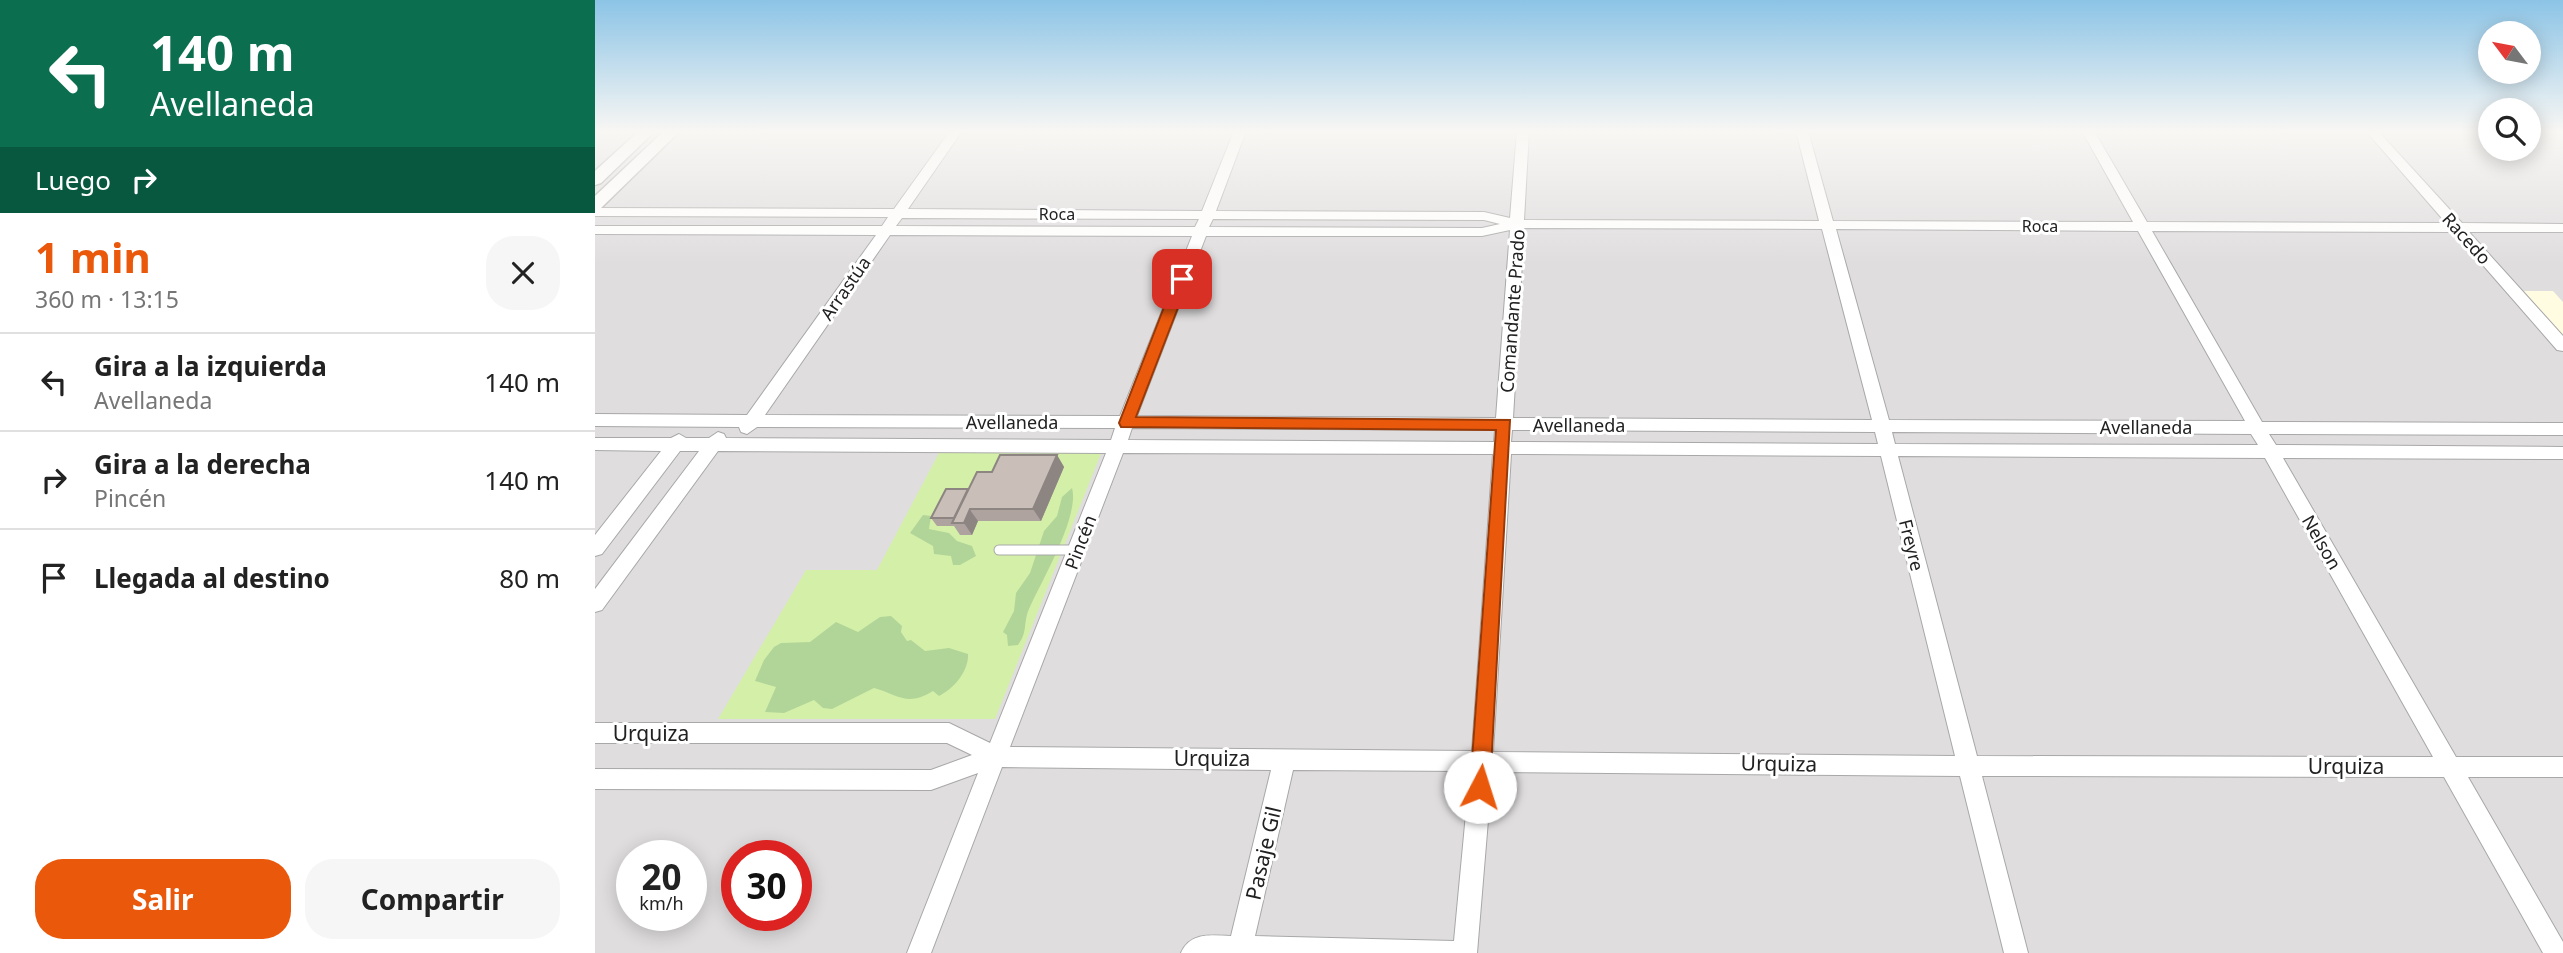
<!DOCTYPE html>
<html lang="es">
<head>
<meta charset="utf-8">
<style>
  :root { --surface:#fff; --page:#f6f6f6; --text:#222; --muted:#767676; --line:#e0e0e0; --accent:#ea580c }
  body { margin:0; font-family:"Noto Sans",sans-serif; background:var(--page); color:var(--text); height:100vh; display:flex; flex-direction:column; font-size:26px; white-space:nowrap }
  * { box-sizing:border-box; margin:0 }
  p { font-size:23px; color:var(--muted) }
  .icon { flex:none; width:38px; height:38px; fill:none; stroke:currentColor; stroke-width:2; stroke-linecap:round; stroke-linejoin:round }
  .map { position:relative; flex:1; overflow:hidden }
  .drawer { display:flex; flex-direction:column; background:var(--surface); width:595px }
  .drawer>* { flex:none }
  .banner { background:#0b6e4f; color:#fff; overflow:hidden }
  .needle { width:46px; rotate:302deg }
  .fabs { position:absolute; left:1883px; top:21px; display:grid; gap:14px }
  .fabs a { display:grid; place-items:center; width:63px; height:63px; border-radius:50%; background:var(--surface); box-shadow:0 4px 18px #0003; font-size:35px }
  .speed { position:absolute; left:21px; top:840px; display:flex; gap:14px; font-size:35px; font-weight:700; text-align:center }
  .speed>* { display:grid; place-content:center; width:91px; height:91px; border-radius:50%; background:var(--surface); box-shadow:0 4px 18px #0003; line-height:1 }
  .speed small { font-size:18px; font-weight:400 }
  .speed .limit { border:10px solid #d22; background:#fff; color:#111 }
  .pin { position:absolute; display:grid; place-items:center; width:60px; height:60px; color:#fff; margin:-30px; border-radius:14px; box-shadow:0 4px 10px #0006 }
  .me { position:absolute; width:77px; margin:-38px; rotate:5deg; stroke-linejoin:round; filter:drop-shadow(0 0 5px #0008) }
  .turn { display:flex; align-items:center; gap:24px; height:147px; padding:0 35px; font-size:32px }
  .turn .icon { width:91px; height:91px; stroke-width:2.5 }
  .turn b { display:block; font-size:49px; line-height:60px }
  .then { display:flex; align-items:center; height:66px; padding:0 35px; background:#0003; gap:14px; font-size:26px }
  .round { display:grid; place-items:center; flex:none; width:74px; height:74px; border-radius:28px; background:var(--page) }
  .summary { display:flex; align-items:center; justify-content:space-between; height:119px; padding:0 35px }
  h1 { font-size:42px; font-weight:700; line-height:52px; color:var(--accent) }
  .button { display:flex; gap:14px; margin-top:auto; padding:14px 35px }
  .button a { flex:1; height:80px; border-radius:28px; background:var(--accent); color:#fff; font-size:28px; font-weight:700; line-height:80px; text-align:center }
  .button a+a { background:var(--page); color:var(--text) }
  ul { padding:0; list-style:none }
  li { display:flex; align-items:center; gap:21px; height:98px; padding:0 35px; border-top:2px solid var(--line) }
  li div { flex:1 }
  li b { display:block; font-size:26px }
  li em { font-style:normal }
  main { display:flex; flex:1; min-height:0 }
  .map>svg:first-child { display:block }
  .residential { fill:#dfddde; fill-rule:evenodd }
  .education { fill:#fffce2 }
  .grass { fill:#d4f0a8 }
  .forest { fill:#b1d598 }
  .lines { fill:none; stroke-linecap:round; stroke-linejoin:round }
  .service-casing { stroke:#a8a8a8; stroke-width:11 }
  .minor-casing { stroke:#a8a8a8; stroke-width:2 }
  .tertiary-casing { stroke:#a8a8a8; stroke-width:3 }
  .service { stroke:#fff; stroke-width:9 }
  .minor { fill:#fff; fill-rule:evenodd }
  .tertiary { fill:#fff; fill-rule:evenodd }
  .wall { fill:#aea39f }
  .shaded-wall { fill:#8d8582 }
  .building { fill:#cabeb9; stroke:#8d8582; stroke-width:2 }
  .route { fill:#ea580c; stroke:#983908; stroke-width:2 }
  .labels { text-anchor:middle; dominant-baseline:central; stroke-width:6; stroke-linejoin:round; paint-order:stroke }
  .far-street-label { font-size:16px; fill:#212121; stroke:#fff }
  .street-label { font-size:18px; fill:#212121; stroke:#fff }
  .near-street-label { font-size:21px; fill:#212121; stroke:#fff }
</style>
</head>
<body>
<main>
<section class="drawer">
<div class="banner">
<div class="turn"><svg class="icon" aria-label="left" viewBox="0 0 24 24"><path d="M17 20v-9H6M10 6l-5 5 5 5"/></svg><div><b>140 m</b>Avellaneda</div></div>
<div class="then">Luego<svg class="icon" aria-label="right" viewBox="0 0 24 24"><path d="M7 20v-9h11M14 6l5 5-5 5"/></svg></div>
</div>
<div class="summary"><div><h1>1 min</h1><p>360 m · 13:15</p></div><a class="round"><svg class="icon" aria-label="close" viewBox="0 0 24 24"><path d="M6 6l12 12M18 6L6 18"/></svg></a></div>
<ul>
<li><svg class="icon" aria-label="left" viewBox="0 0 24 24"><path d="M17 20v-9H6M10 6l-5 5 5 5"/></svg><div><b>Gira a la izquierda</b><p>Avellaneda</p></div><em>140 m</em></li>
<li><svg class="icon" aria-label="right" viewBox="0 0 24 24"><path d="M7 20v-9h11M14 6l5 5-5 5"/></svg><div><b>Gira a la derecha</b><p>Pincén</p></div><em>140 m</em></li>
<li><svg class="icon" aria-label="arrive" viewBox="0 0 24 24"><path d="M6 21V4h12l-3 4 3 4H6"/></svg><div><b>Llegada al destino</b></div><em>80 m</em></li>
</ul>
<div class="button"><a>Salir</a><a>Compartir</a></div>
</section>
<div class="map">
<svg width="1968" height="953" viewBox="0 0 1968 953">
  <rect width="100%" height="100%" fill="#f2ede6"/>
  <path class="residential" d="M0,131H1895V149H1934V131H1968V953H0ZM37,856H96V915H37ZM142,856H201V915H142Z"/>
  <path class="education" d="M1929,291H1958L1968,302V336Z"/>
  <path class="grass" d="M345,451H507L400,719H123L211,570H282Z"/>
  <g class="forest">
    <path d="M477,488C485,516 446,582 434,609C428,623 433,632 423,645L413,646L412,635L408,632L419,611L421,593L435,573L449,531L462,516L467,497Z"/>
    <path d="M328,515L336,516L334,529L354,533L362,541L377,546L381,556L365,565H358L356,556L339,554L338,546L315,533Z"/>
    <path d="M296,616L307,626L306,632L312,641L316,640L330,651L354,648L373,654C374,671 359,689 344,696L338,691C312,707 304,695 279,688L237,709L228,708L219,700L189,713L170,712L181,687L160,681L169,660L179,647L186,643L215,642L241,622L263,632L285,617Z"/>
  </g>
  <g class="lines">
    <g class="service-casing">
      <path id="service" d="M404,550H481"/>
    </g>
    <g class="minor-casing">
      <path id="minor" d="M355,131H367L313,209L607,211L639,131H651L621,211L889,212L915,218L922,131H934L929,220L1224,221L1201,131H1213L1238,221L1538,222L1487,131H1499L1552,222L1851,223L1771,131H1783L1867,223L1968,224V232H1874L1968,336V351L1962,350L1859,232L1557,231L1667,422L1968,423V435L1674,434L1681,445L1968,447V459L1688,458L1861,757H1968V777H1873L1968,942V953H1948L1849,777L1387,776L1433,953H1409L1365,776L897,772L882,953H586C595,932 616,935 636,936L676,770L407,767L336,953H312L383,773L336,790L0,789V769L336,770L377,755L352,743H0V723H354L395,743L511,453L123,451L7,610L0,612V589L104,451H85L7,554L0,556V535L66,451L0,450V438H76L84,434L91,438H114L123,432L129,434L131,438L516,440L520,428L162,427L152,434L146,432L144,427L0,426V414L152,415L281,235L0,234V226H287L293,217L0,216V208L299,209ZM307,218L604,219L600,227L301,226ZM618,219L889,220L905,224L887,228L614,227ZM929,228L1227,229L1277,420L918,418ZM1241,229L1543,231L1650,421L1294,420ZM915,230L901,418L542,416L611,236H887ZM295,235L597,236L525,416L170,415ZM537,428L900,430L899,442L533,440ZM917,430L1280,432L1283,444L916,442ZM1297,432L1656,434L1663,445L1300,444ZM528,453L898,454L877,751L415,747ZM916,454L1286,456L1360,756L898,752ZM1303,456L1670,458L1838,757L1382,756ZM698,770L875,771L859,941L660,936Z"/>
    </g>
    <g class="tertiary-casing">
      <g id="tertiary">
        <path d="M44,131H60L6,183L0,185V171Z"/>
        <path d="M69,131H85L6,208L0,210V196Z"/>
      </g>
    </g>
    <use href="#service" class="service"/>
    <use href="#minor" class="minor"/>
    <use href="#tertiary" class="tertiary"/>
  </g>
  <path class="wall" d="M462,455L469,467L446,521H383L377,535H365L359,526H342L336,518L373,489Z"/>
  <g class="shaded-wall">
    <path d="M462,455L469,467L446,521L438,509Z"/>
    <path d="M375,510L383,521L377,535L369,523Z"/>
  </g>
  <g class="building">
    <path d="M405,455H462L438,509H375L369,523H357L382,472H397Z"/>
    <path d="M351,489H373L359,518H336Z"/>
  </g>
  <linearGradient id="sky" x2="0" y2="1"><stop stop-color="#8cc4e6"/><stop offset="0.5" stop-color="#f9f7f4"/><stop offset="1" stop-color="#f9f7f4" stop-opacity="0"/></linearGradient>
  <rect width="1968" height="264" fill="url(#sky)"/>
  <path class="route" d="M587,275L594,279L541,417L915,420L895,787L892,794L885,797L878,794L875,787L901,430L526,427L524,423L580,279Z"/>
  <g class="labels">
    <g class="far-street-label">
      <text x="462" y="214">Roca</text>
      <text x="1445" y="226">Roca</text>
    </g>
    <g class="street-label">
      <text transform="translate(1872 238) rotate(48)">Racedo</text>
      <text transform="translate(250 288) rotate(-55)">Arrastúa</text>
      <text transform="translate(917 311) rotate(-86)">Comandante Prado</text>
      <text x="417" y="422">Avellaneda</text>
      <text x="984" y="425">Avellaneda</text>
      <text x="1551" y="427">Avellaneda</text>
      <text transform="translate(485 542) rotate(-69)">Pincén</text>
      <text transform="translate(1727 542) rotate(60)">Nelson</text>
      <text transform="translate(1317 545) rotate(76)">Freyre</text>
    </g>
    <g class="near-street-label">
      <text x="56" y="733">Urquiza</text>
      <text x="617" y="758">Urquiza</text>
      <text transform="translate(1184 763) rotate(1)">Urquiza</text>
      <text x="1751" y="766">Urquiza</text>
      <text transform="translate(668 853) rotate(-77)">Pasaje Gil</text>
    </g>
  </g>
</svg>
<div class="fabs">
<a><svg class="needle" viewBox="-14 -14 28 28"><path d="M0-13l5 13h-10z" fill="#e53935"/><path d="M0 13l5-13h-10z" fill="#767676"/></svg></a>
<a><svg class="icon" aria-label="search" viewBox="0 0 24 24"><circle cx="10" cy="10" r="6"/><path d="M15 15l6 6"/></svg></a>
</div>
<div class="speed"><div>20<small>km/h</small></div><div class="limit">30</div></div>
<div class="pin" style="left:587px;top:279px;background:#d93025"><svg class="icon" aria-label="arrive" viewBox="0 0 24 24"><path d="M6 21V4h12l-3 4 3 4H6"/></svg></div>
<svg class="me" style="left:885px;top:787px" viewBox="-20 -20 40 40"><circle r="19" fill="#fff"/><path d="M0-13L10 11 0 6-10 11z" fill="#ea580c"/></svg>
</div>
</main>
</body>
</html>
